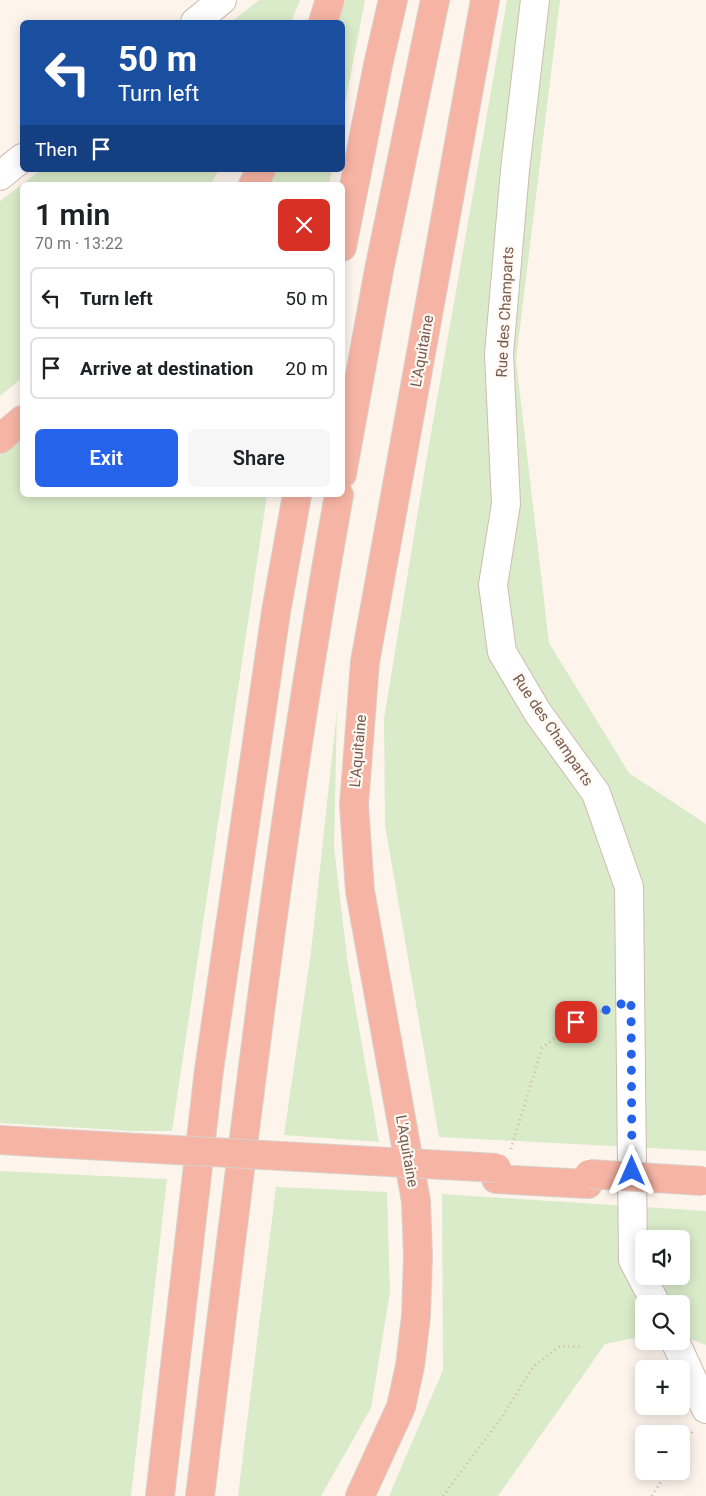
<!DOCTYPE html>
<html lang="en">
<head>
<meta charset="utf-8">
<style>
  :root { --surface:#fff; --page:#f6f6f6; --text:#202124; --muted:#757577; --line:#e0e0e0; --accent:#2563eb }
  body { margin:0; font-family:Roboto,sans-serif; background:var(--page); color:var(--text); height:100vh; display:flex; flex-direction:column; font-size:19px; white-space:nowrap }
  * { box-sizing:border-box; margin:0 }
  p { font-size:16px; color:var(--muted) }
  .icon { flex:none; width:28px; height:28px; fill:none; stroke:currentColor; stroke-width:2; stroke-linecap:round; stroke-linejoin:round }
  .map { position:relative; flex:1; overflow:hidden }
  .panel { position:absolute; left:20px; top:182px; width:325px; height:315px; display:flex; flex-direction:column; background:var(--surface); border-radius:8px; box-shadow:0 2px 12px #0003 }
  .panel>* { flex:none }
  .hud { position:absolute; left:20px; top:20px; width:325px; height:152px; border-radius:8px; box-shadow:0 2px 12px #0003; background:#1a4fa0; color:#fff; overflow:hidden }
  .fabs { position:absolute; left:635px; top:1230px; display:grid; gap:10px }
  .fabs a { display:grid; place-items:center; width:55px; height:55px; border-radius:8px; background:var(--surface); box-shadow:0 2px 12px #0003; font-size:25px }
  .pin { position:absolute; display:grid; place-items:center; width:42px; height:42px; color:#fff; margin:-21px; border-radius:10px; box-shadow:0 2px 8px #0006 }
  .me { position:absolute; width:55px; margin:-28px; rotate:0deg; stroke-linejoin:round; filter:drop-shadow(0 0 4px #0008) }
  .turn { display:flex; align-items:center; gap:18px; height:105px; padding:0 15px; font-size:22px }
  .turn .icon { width:65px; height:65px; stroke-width:2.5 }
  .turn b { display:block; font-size:35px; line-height:42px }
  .then { display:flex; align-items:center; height:48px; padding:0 15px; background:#0003; gap:10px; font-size:19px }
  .round { display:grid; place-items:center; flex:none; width:52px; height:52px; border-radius:8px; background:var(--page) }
  .headline { display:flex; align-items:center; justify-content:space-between; height:85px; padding:0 15px }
  h1 { font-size:30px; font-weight:600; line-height:38px }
  .button { display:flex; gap:10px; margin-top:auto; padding:10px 15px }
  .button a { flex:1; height:58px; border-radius:8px; background:var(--accent); color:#fff; font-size:20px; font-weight:600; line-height:58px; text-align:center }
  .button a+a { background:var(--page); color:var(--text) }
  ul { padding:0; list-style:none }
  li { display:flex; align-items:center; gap:15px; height:62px; margin:0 10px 8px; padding:0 5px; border:2px solid var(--line); border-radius:8px }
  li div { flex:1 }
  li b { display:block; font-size:19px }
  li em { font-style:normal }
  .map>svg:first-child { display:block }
  .green { fill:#d9ebc9; fill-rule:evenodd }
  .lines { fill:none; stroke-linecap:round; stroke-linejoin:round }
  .minor-casing { stroke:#d0bcb0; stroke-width:30 }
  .highway-casing { stroke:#d9d1cd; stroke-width:30 }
  .path { stroke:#d8b6a6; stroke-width:3; stroke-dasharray:1 4; stroke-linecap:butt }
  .minor { stroke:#fff; stroke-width:28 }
  .highway { stroke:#f6b4a4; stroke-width:28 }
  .highway-bridge-casing { stroke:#d9d1cd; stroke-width:30; stroke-linecap:butt }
  .highway-bridge { stroke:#f6b4a4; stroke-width:28 }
  .route { stroke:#2563eb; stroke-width:9; stroke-dasharray:0 16.2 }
  .labels { text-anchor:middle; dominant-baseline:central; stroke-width:4.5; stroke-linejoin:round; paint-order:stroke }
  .street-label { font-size:15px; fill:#795a4e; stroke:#fff9f3 }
</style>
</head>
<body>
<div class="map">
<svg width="706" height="1496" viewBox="0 0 706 1496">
  <rect width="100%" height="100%" fill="#fdf5ec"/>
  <g class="green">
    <path d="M259,0H300L291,22H231Z"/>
    <path d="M346,0H365L343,115L342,22H338Z"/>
    <path d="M507,0H560L516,360L549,643L629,773L706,824V1151L439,1137L385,825L384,719L426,462Z"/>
    <path d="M41,170H219L210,185H22V378L0,396V201Z"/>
    <path d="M276,170H332L329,185H268Z"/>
    <path d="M22,435V495H267L172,1131H132L0,1123V455Z"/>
    <path d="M337,710L334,847L348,965L379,1142L284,1135L311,952Z"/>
    <path d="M0,1171L167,1179L131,1496H0Z"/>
    <path d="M276,1187L387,1192L390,1292L371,1408L321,1496H238Z"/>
    <path d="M442,1194L706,1211V1345L681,1335V1304H644V1336L605,1344L498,1496H389L443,1370ZM644,1239H681V1276H644Z"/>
  </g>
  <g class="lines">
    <g class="minor-casing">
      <g id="minor">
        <path d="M535,0L515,170L499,354L506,504L493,585L502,652L538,713L596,793L629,887L633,1260L656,1304"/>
        <path d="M195,22L222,0"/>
        <path d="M0,176L22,158"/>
        <path d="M675,1341L706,1409"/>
      </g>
    </g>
    <g class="highway-casing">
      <g id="highway">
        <path d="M323,22L330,0"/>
        <path d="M253,185L261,170"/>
        <path d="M342,247L378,65L393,0"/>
        <path d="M0,439L22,420"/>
        <path d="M342,474L379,270L435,0"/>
        <path d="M0,1140L50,1143"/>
        <path d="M496,1179L588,1184"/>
        <path d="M160,1496L209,1070L276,612L297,495"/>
        <path d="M200,1496C241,1161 279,827 339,495"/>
        <path d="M360,1496L401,1407L410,1366L416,1316L418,1256L416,1201L360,891L354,805L365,662L485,0"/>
      </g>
    </g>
    <g class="path">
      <path d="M511,1149L542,1048L576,1021L607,1009"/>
      <path d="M681,1450L694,1429"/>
      <path d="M443,1496L502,1417L533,1367L560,1346L583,1347"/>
      <path d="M652,1496L668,1471"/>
    </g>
    <use href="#minor" class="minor"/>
    <use href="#highway" class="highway"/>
    <g class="highway-bridge-casing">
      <g id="highway-bridge">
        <path d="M50,1143L497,1168"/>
        <path d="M589,1174L703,1181"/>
      </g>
    </g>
    <use href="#highway-bridge" class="highway-bridge"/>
  </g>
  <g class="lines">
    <path class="route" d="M576,1022L631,1000L632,1171"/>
  </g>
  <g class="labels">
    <g class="street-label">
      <text transform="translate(505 312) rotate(-87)">Rue des Champarts</text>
      <text transform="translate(422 351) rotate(-80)">L'Aquitaine</text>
      <text transform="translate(553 730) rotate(56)">Rue des Champarts</text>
      <text transform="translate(358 751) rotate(-85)">L'Aquitaine</text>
      <text transform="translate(407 1151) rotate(80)">L'Aquitaine</text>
    </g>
  </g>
</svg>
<div class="fabs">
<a><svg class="icon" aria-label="sound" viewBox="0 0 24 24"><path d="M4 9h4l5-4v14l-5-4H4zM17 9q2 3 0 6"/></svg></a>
<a><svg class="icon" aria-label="search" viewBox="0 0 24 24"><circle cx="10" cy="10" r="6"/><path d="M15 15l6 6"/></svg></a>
<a>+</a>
<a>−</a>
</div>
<div class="pin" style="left:576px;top:1022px;background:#d93025"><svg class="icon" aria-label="arrive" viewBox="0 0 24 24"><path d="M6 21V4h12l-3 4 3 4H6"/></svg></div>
<svg class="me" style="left:632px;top:1171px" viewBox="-20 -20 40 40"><path d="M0-17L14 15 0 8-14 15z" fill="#2563eb" stroke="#fff" stroke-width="4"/></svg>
<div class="hud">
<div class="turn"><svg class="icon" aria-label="left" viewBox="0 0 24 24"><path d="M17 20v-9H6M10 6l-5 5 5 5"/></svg><div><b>50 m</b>Turn left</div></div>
<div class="then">Then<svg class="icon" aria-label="arrive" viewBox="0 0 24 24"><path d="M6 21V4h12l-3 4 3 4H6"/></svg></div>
</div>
<section class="panel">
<div class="headline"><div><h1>1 min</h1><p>70 m · 13:22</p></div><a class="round" style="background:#d93025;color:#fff"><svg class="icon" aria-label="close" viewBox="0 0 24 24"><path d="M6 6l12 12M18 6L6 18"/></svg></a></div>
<ul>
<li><svg class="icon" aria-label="left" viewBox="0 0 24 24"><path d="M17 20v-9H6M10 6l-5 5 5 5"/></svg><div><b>Turn left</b></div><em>50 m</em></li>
<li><svg class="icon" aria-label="arrive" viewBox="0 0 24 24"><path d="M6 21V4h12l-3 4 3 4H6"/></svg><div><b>Arrive at destination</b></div><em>20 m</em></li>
</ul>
<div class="button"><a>Exit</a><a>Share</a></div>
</section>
</div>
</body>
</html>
